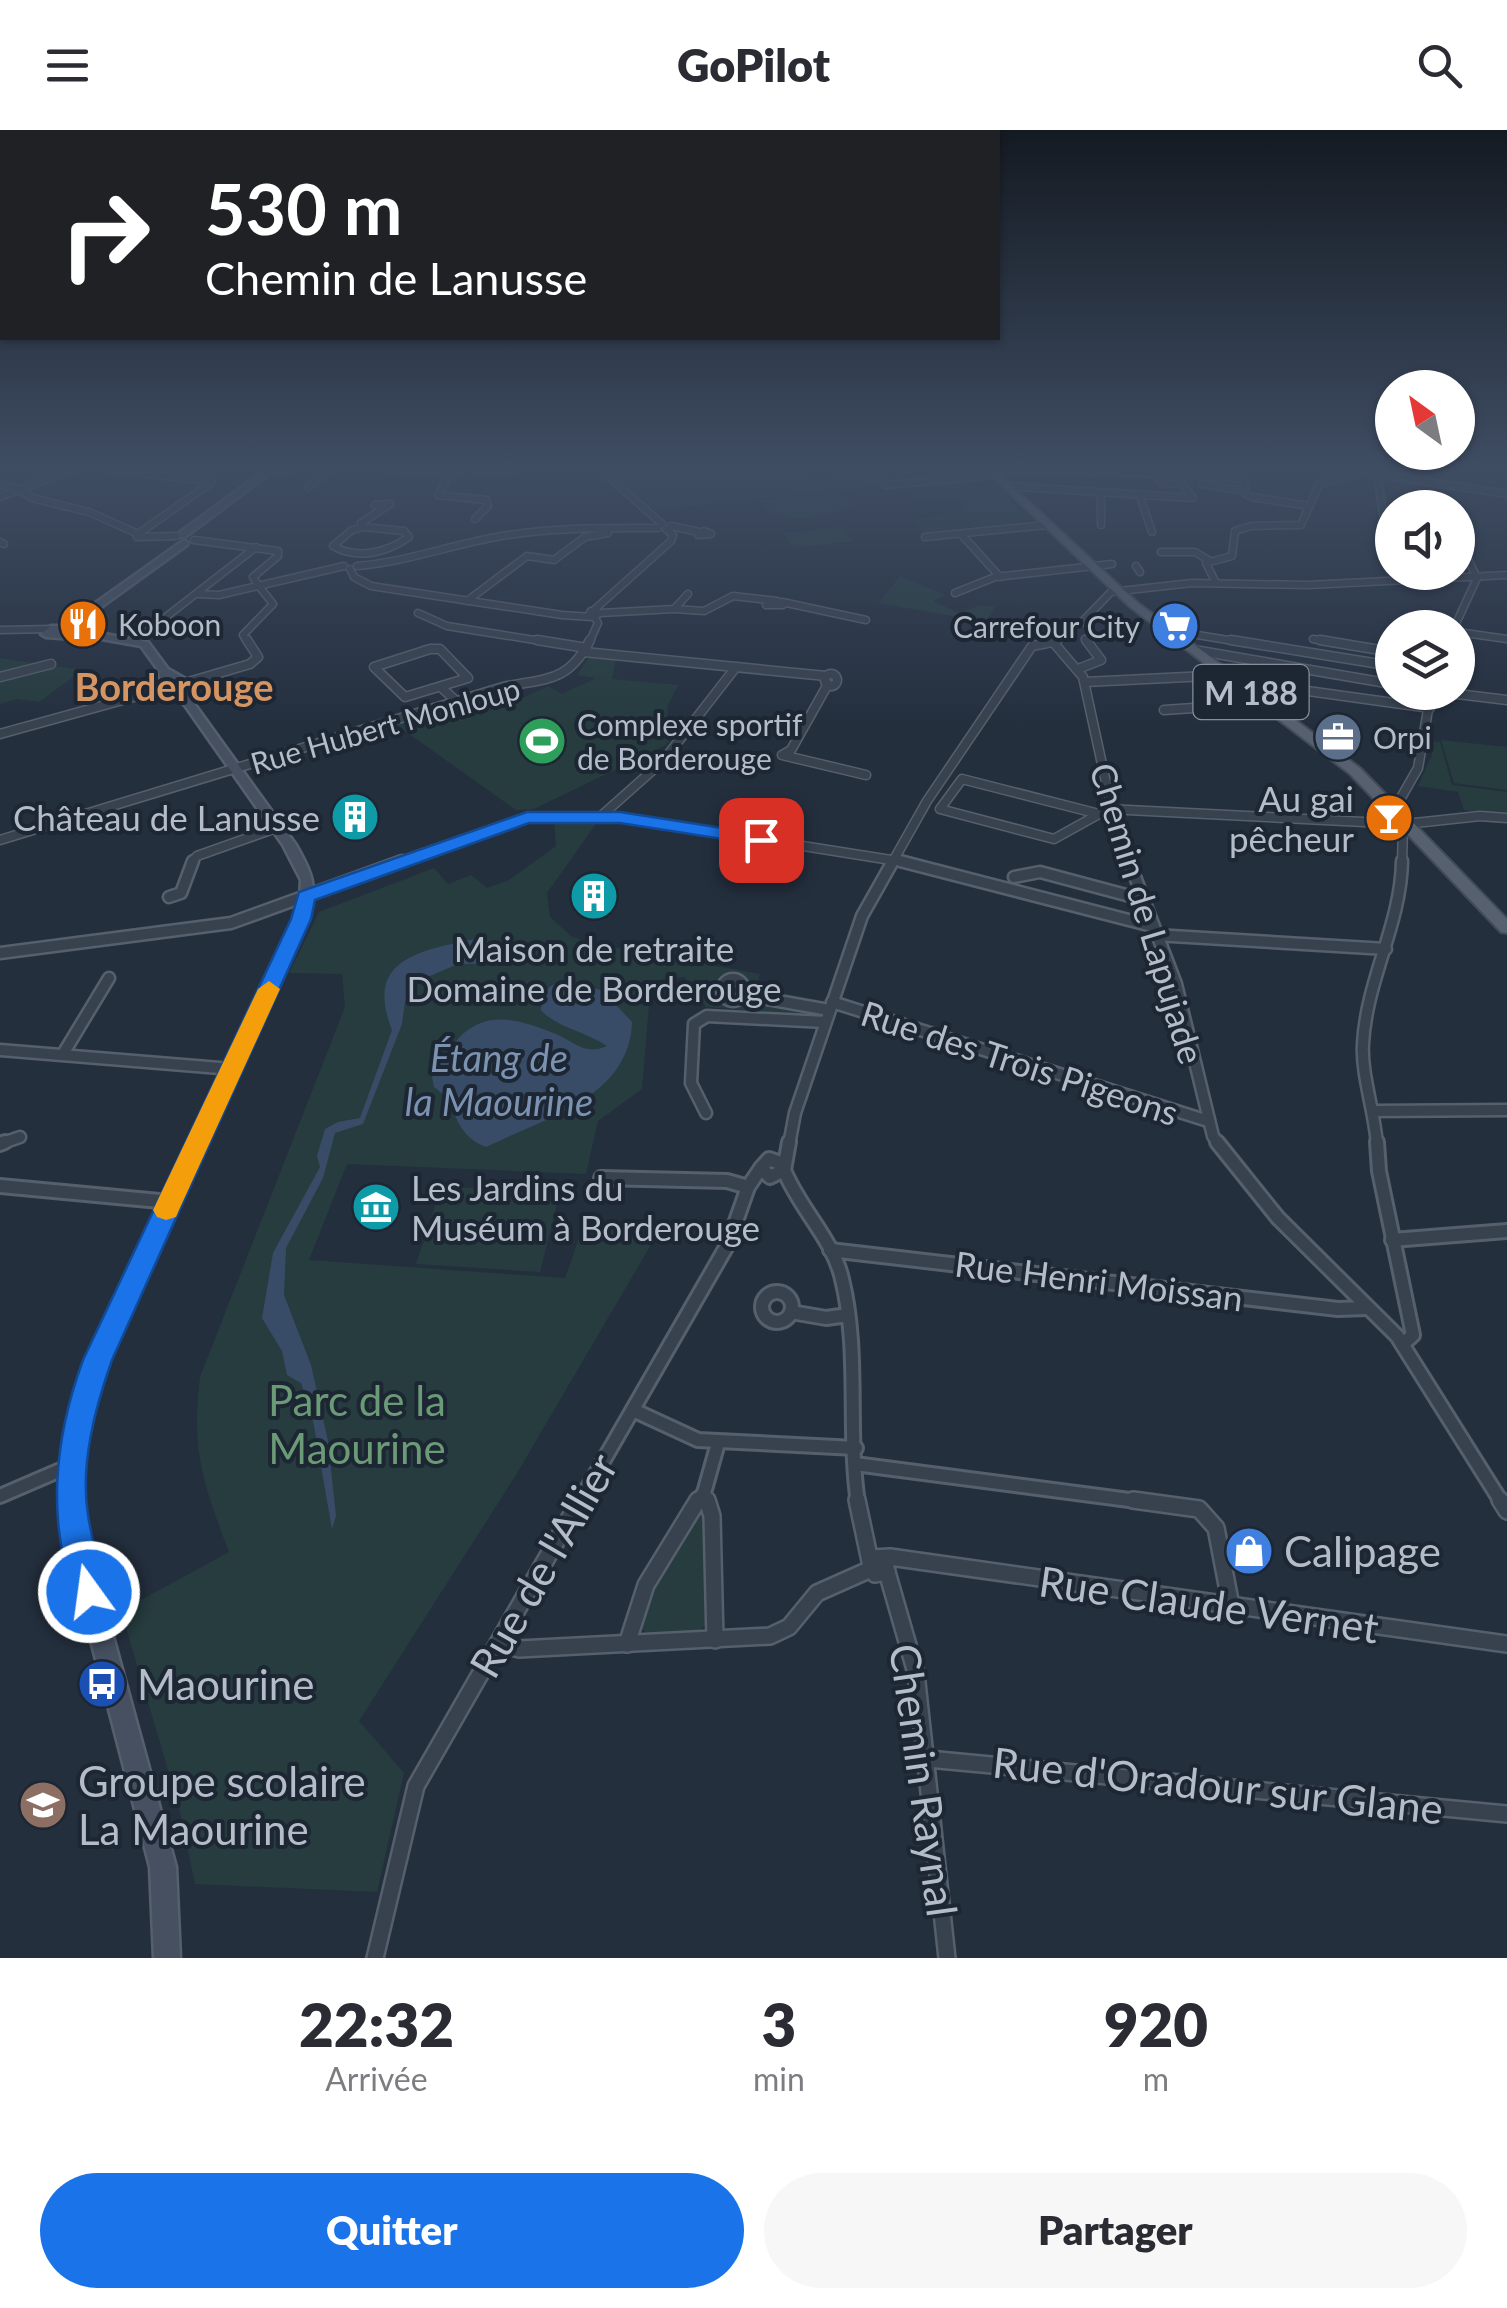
<!DOCTYPE html>
<html lang="fr">
<head>
<meta charset="utf-8">
<style>
  :root { --surface:#fff; --page:#f7f7f7; --text:#2b2b33; --muted:#7c7c81; --accent:#1a73e8 }
  body { margin:0; font-family:Lato,sans-serif; background:var(--page); color:var(--text); height:100vh; display:flex; flex-direction:column; font-size:38px; white-space:nowrap }
  * { box-sizing:border-box; margin:0 }
  p { font-size:32px; color:var(--muted) }
  .icon { flex:none; width:55px; height:55px; fill:none; stroke:currentColor; stroke-width:2; stroke-linecap:round; stroke-linejoin:round }
  .map { position:relative; height:1828px; overflow:hidden }
  .side { display:flex; flex-direction:column; background:var(--surface); flex:1 }
  .side>* { flex:none }
  .hud { position:absolute; left:0px; top:0px; width:1000px; height:210px; box-shadow:0 2px 8px #0004; background:#202124; color:#fff; overflow:hidden }
  .needle { width:65px; rotate:327deg }
  .tools { position:absolute; left:1375px; top:240px; display:grid; gap:20px }
  .tools a { display:grid; place-items:center; width:100px; height:100px; border-radius:50%; background:var(--surface); box-shadow:0 2px 8px #0004; font-size:50px }
  .pin { position:absolute; display:grid; place-items:center; width:85px; height:85px; color:#fff; margin:-42px; border-radius:20px; box-shadow:0 5px 15px #0006 }
  .me { position:absolute; width:110px; margin:-55px; rotate:346deg; stroke-linejoin:round; filter:drop-shadow(0 0 8px #0008) }
  .turn { display:flex; align-items:center; gap:35px; height:210px; padding:0 40px; font-size:45px }
  .turn .icon { width:130px; height:130px; stroke-width:2.5 }
  .turn b { display:block; font-size:70px; line-height:85px }
  .eta { display:flex; justify-content:space-evenly; align-items:center; height:170px; text-align:center }
  .eta b { font-size:60px; font-weight:800; line-height:70px }
  .action { display:flex; gap:20px; margin-top:auto; padding:20px 40px }
  .action a { flex:1; height:115px; border-radius:60px; background:var(--accent); color:#fff; font-size:40px; font-weight:800; line-height:115px; text-align:center }
  .action a+a { background:var(--page); color:var(--text) }
  header { display:flex; justify-content:space-between; align-items:center; height:130px; padding:0 40px; background:var(--surface); font-size:45px; font-weight:800 }
  .map>svg:first-child { display:block }
  .green { fill:#263c3f }
  .water { fill:#394c67 }
  .lines { fill:none; stroke-linecap:round; stroke-linejoin:round }
  .street-far4-casing { stroke:#565f6c; stroke-width:9 }
  .street-far3-casing { stroke:#565f6c; stroke-width:11 }
  .street-far2-casing { stroke:#565f6c; stroke-width:15 }
  .street-far1-casing { stroke:#565f6c; stroke-width:18 }
  .street-casing { stroke:#565f6c; stroke-width:20 }
  .secondary-casing { stroke:#565f6c; stroke-width:5 }
  .primary-casing { stroke:#414a57; stroke-width:4 }
  .street-far4 { stroke:#38414e; stroke-width:6 }
  .street-far3 { stroke:#38414e; stroke-width:8 }
  .street-far2 { stroke:#38414e; stroke-width:10 }
  .street-far1 { stroke:#38414e; stroke-width:12 }
  .street { stroke:#38414e; stroke-width:15 }
  .secondary { fill:#465061; fill-rule:evenodd }
  .primary { fill:#56606e; fill-rule:evenodd }
  .route { fill:#1a73e8; stroke:#114b97; stroke-width:2.5 }
  .slow { fill:#f59e0b }
  .labels { text-anchor:middle; dominant-baseline:central; stroke-width:8; stroke-linejoin:round; paint-order:stroke }
  .far-poi-label { font-size:30px; fill:#b4bcc9; stroke:#1d2633; text-anchor:start }
  .far-street-label { font-size:30px; fill:#b4bcc9; stroke:#1d2633 }
  .shield { fill:#1d2633; stroke:#878f9c; stroke-width:2.5 }
  .shield-label { font-size:32px; font-weight:bold; fill:#b4bcc9 }
  .poi-label { font-size:35px; fill:#b4bcc9; stroke:#1d2633; text-anchor:end }
  .street-label { font-size:35px; fill:#b4bcc9; stroke:#1d2633 }
  .far-district-label { font-size:38px; font-weight:bold; fill:#d59563; stroke:#1d2633 }
  .water-label { font-size:38px; font-style:italic; fill:#7c92b1; stroke:#1d2633 }
  .near-park-label { font-size:42px; fill:#6b9a76; stroke:#1d2633 }
  .near-poi-label { font-size:42px; fill:#b4bcc9; stroke:#1d2633; text-anchor:start }
  .near-street-label { font-size:42px; fill:#b4bcc9; stroke:#1d2633 }
</style>
</head>
<body>
<header><svg class="icon" aria-label="menu" viewBox="0 0 24 24"><path d="M4 6h16M4 12h16M4 18h16"/></svg>GoPilot<svg class="icon" aria-label="search" viewBox="0 0 24 24"><circle cx="10" cy="10" r="6"/><path d="M15 15l6 6"/></svg></header>
<div class="map">
<svg width="1507" height="1828" viewBox="0 0 1507 1828">
  <rect width="100%" height="100%" fill="#242f3e"/>
  <g class="green">
    <path d="M640,338H735L740,346L792,340L810,348L867,342L878,356L655,380L611,342Z"/>
    <path d="M966,348L980,363L1001,361L1032,390L976,399L964,388L971,397L922,402L911,389L958,383L956,380L967,378L956,366L917,369L905,357C917,356 925,364 939,357L934,352Z"/>
    <path d="M849,361L838,364L851,371L847,379C824,386 783,395 765,378L768,372H752Z"/>
    <path d="M842,397L853,411L793,418L783,403Z"/>
    <path d="M900,446L946,465L933,471L959,483L980,475L995,477L986,492L879,473Z"/>
    <path d="M590,526L616,528L612,549L678,555L668,575L667,599L679,600L666,615L534,679L516,680L395,594L497,563L513,572L549,556L562,564L596,548L577,545Z"/>
    <path d="M0,528L83,540L39,572L17,569L0,574Z"/>
    <path d="M1441,610L1507,617V660L1454,653Z"/>
    <path d="M1432,611L1440,612L1452,655L1507,662V686L1464,680L1458,662L1418,656L1432,625Z"/>
    <path d="M554,690L598,691L547,763L550,787L571,806L587,812L760,844L756,858L817,870L811,885L706,877L684,847L651,851L642,959L598,991L586,1044L347,1034L309,1130L565,1148L583,1097L656,1106L516,1345L359,1591L404,1643L377,1762L195,1754L179,1677L121,1481L229,1422C203,1353 191,1321 200,1247L345,877L342,844L289,843L319,782L434,738L448,754L471,745L487,758L509,750L556,716Z"/>
    <path d="M461,1057L559,1066L540,1142L416,1134L440,1061L459,1062Z"/>
    <path d="M699,1382L706,1389L705,1496C691,1509 645,1513 638,1493L690,1388Z"/>
  </g>
  <g class="water">
    <path d="M480,808L503,818L515,830L513,833L458,834L418,851L405,872L402,894L363,994L335,1003L323,1048L286,1118L284,1165L311,1235L328,1311L336,1386L332,1399L312,1285L301,1253L287,1245L282,1221L262,1188L273,1123L320,1037L317,1026L325,999L338,992L360,988L392,900C363,827 423,820 480,808Z"/>
    <path d="M559,852L602,860L632,892C630,963 553,986 499,1011L486,1017C452,1005 458,972 434,957L432,947C464,888 490,876 556,904C575,912 585,926 607,916C587,902 555,897 541,880C541,866 545,857 559,852Z"/>
  </g>
  <g class="lines">
    <g class="street-far4-casing">
      <g id="street-far4">
        <path d="M104,338L212,352"/>
        <path d="M386,338L450,343L463,338"/>
        <path d="M599,338L662,394"/>
        <path d="M868,338L886,355L994,345"/>
        <path d="M473,339L511,340"/>
        <path d="M1377,339L1383,385L1392,393"/>
        <path d="M989,340L1174,344"/>
        <path d="M603,341L619,338"/>
        <path d="M1173,341L1236,348L1244,351L1246,364L1252,367L1309,376"/>
        <path d="M450,343L438,365L486,370L488,376L475,389"/>
        <path d="M1155,344L1161,353L1182,354"/>
        <path d="M1203,354L1245,361"/>
        <path d="M0,355L16,358"/>
        <path d="M1006,356L1193,368L1170,338"/>
        <path d="M308,357L331,338"/>
        <path d="M19,360L32,368L89,382L136,403"/>
        <path d="M1101,363V395"/>
        <path d="M1140,366L1152,402"/>
        <path d="M0,367L77,338"/>
        <path d="M671,396L699,402"/>
        <path d="M364,397L404,401L409,407C386,423 358,430 333,416L352,400Z"/>
        <path d="M364,397L361,393L390,374L375,375L379,378"/>
        <path d="M704,401L711,404L698,405Z"/>
        <path d="M141,402L212,352"/>
        <path d="M961,404L1000,447"/>
        <path d="M137,407L176,406"/>
        <path d="M925,407L1047,395"/>
        <path d="M194,410L278,421V426L253,447L258,455"/>
        <path d="M0,412L4,414"/>
        <path d="M1458,420L1467,427L1477,448"/>
        <path d="M1161,422H1195L1210,431"/>
        <path d="M357,436C407,432 453,414 502,406C554,397 606,398 658,398"/>
        <path d="M1136,436L1140,442"/>
        <path d="M350,439L354,447L371,456L562,485L592,487L600,483L591,481L588,486"/>
        <path d="M1216,453L1206,433L1232,426L1235,401L1251,396L1301,395L1319,354L1363,342L1507,364"/>
        <path d="M955,463L995,447L1112,434"/>
        <path d="M197,464L219,465L344,436"/>
        <path d="M467,471L527,426L554,430L585,407L608,403"/>
        <path d="M782,472L866,490"/>
        <path d="M674,479L704,481L733,466L777,471L783,475H766L772,471"/>
        <path d="M594,480L671,411L673,405L666,399"/>
        <path d="M418,483L447,496L553,513"/>
        <path d="M600,483L674,479L688,464"/>
        <path d="M1454,498L1477,448"/>
        <path d="M0,500L52,499"/>
        <path d="M1167,500L1246,513"/>
        <path d="M1458,502L1507,509"/>
        <path d="M1050,507L1081,493L1111,462L1192,453L1308,455L1507,445"/>
        <path d="M1085,509L1088,513"/>
        <path d="M1313,509L1335,513"/>
        <path d="M135,511L256,417"/>
        <path d="M248,513L243,505L273,474L258,455"/>
        <path d="M589,513L598,493L594,486"/>
        <path d="M1049,513L1057,511"/>
      </g>
    </g>
    <g class="street-far3-casing">
      <g id="street-far3">
        <path d="M537,510L587,518"/>
        <path d="M1231,510L1392,536"/>
        <path d="M1320,510L1392,522"/>
        <path d="M1053,512L1083,547L1112,680L1129,733"/>
        <path d="M430,519H440L468,548L405,567L374,537Z"/>
        <path d="M1194,520L1392,554"/>
        <path d="M584,522L826,546"/>
        <path d="M1078,539L1101,530L1086,510"/>
        <circle cx="831" cy="550" r="6"/>
        <path d="M0,547L51,534"/>
        <path d="M1236,551L1430,578"/>
        <path d="M1085,552L1227,545"/>
        <path d="M185,553L250,534L258,527L247,510"/>
        <path d="M828,554L791,620L782,625L866,645"/>
        <path d="M442,558L456,571"/>
        <path d="M1441,562L1507,570"/>
        <path d="M1164,580L1267,573"/>
        <path d="M0,604L166,558"/>
        <path d="M1398,673L1418,638L1431,562"/>
        <path d="M1099,684L962,649L940,679L1054,709L1108,679L1403,694"/>
        <path d="M600,687L663,631L736,537"/>
        <path d="M1415,693L1480,686L1507,688"/>
        <path d="M0,710L503,557C546,548 568,553 590,510"/>
        <path d="M191,733L197,726L276,698"/>
        <path d="M395,733L527,687H620L910,733"/>
        <path d="M892,733L927,671L1032,516L1057,511"/>
        <path d="M1402,733L1403,697"/>
      </g>
    </g>
    <g class="street-far2-casing">
      <g id="street-far2">
        <path d="M900,731L1152,796"/>
        <path d="M1129,731L1176,854L1213,1006L1219,1015"/>
        <path d="M1014,747L1040,742L1141,769"/>
        <path d="M169,767L181,763L193,731"/>
        <path d="M1155,805L1386,819"/>
        <path d="M0,823L231,793L402,731"/>
        <circle cx="733" cy="860" r="11"/>
        <path d="M744,865L829,880"/>
        <path d="M832,872L1208,991"/>
        <path d="M0,920L232,939"/>
        <path d="M63,924L109,848"/>
        <path d="M1375,981L1507,980"/>
        <path d="M706,983L691,953L694,894L707,886L825,892"/>
        <path d="M0,1014L20,1007"/>
        <path d="M789,1015L795,983L862,786L893,731"/>
        <path d="M1377,1015C1375,983 1361,944 1363,914C1366,851 1401,794 1402,731"/>
      </g>
    </g>
    <g class="street-far1-casing">
      <g id="street-far1">
        <path d="M1217,1012L1278,1088L1397,1206L1502,1373"/>
        <path d="M1377,1012L1379,1041L1413,1205L1403,1214"/>
        <path d="M0,1014L5,1012"/>
        <path d="M783,1034L769,1029L761,1038L770,1047L784,1040L789,1012"/>
        <path d="M784,1040C799,1078 833,1109 842,1149C860,1222 847,1299 858,1373"/>
        <path d="M601,1048L727,1051L748,1057"/>
        <path d="M0,1056L170,1072"/>
        <path d="M1392,1110L1507,1101"/>
        <path d="M830,1120L1338,1179L1367,1178"/>
        <circle cx="777" cy="1177" r="15"/>
        <path d="M791,1182L826,1188L848,1185"/>
        <path d="M633,1280L698,1310L856,1318"/>
        <path d="M855,1334L1152,1373"/>
        <path d="M0,1366L72,1335"/>
        <path d="M579,1373L728,1114L748,1057L761,1038"/>
        <path d="M696,1373L704,1363"/>
        <path d="M707,1373L704,1363L718,1313"/>
      </g>
    </g>
    <g class="street-casing">
      <g id="street">
        <path d="M707,1370L712,1386L715,1510"/>
        <path d="M857,1370L870,1431"/>
        <path d="M1133,1370L1199,1379L1216,1398L1231,1476"/>
        <path d="M1500,1370L1507,1381"/>
        <path d="M884,1428L887,1442L875,1444L870,1436L872,1428L890,1427L1507,1514"/>
        <path d="M887,1442L916,1543L947,1828"/>
        <path d="M499,1513L519,1519L770,1506L789,1497L817,1463L871,1439"/>
        <path d="M627,1514L646,1455L698,1370"/>
        <path d="M928,1629L1507,1684"/>
        <path d="M375,1828L416,1656L580,1370"/>
      </g>
    </g>
    <g class="secondary-casing">
      <g id="secondary">
        <path d="M250,338H304L269,344L185,407H179V403L261,343Z"/>
        <path d="M184,410L188,413L187,415L72,498L148,512L168,539L189,551L188,562L193,572L296,715C312,743 318,756 308,789L103,1241C85,1298 79,1352 87,1411L176,1737L180,1828H154L150,1737L65,1411C59,1352 65,1297 83,1241L294,789L300,770L301,750L283,715L184,574L162,560L159,541L141,516L79,505L74,509L46,507L41,504L51,496H63ZM170,549L179,554L178,561L171,557Z"/>
      </g>
    </g>
    <g class="primary-casing">
      <path id="primary" d="M983,338H993L1138,473L1360,638L1507,789V803L1501,802L1350,644L1130,477Z"/>
    </g>
    <use href="#street-far4" class="street-far4"/>
    <use href="#street-far3" class="street-far3"/>
    <use href="#street-far2" class="street-far2"/>
    <use href="#street-far1" class="street-far1"/>
    <use href="#street" class="street"/>
    <use href="#secondary" class="secondary"/>
    <use href="#primary" class="primary"/>
  </g>
  <linearGradient id="sky" x2="0" y2="1"><stop stop-color="#141a22"/><stop offset="0.57" stop-color="#3f4d63"/><stop offset="1" stop-color="#3f4d63" stop-opacity="0"/></linearGradient>
  <rect width="1507" height="594" fill="url(#sky)"/>
  <path class="route" d="M527,682H620L761,704L770,710L761,715L620,693H529L315,770L311,789L112,1230C95,1278 80,1334 88,1385C92,1411 100,1437 106,1462L101,1474L89,1479L78,1474C45,1395 54,1309 83,1230L291,789L299,762Z"/>
  <path class="slow" d="M269,851L280,859L179,1080L176,1087L166,1090L157,1087L153,1080L258,859Z"/>
  <defs>
    <g id="restaurant-disc" transform="scale(2.5)"><circle r="9.5" fill="#e8710a" stroke="#1d2633"/><path d="M-5-6h1v4h1v-4h1v4h1v-4h1v5L-1.5 .5V6h-2V.5L-5-1ZM5-6V6H3V1.5H1.5Q1.5-4 5-6Z" fill="#fff"/></g>
    <g id="supermarket-disc" transform="scale(2.5)"><circle r="9.5" fill="#3f7fe0" stroke="#1d2633"/><path d="M-6-5.5h2.5l.6 2H6L4.5 2H-2.5L-4.4-4H-6ZM-1.5 3.2a1.3 1.3 0 1 0 .1 0ZM3 3.2a1.3 1.3 0 1 0 .1 0Z" fill="#fff"/></g>
    <g id="office-disc" transform="scale(2.5)"><circle r="9.5" fill="#5c6f8a" stroke="#1d2633"/><path d="M-6-3h4V-5.5h4V-3h4V5H-6ZM-1-4.5V-3h2v-1.5ZM-6 0V1H6V0Z" fill="#fff"/></g>
    <g id="stadium-disc" transform="scale(2.5)"><circle r="9.5" fill="#2e9e5b" stroke="#1d2633"/><path d="M0-5a6.5 5 0 1 0 0 10a6.5 5 0 1 0 0-10ZM-3.5-1.8h7v3.6h-7Z" fill="#fff"/></g>
    <g id="building-disc" transform="scale(2.5)"><circle r="9.5" fill="#0f9aa8" stroke="#1d2633"/><path d="M-4-6H4V6H1V3H-1V6H-4ZM-2.5-4.3h1.7v1.8h-1.7ZM.8-4.3h1.7v1.8H.8ZM-2.5-1h1.7V.8h-1.7ZM.8-1h1.7V.8H.8Z" fill="#fff"/></g>
    <g id="bar-disc" transform="scale(2.5)"><circle r="9.5" fill="#e8710a" stroke="#1d2633"/><path d="M-6-5H6L.8 .8V4.5H3.5V6h-7V4.5H-.8V.8Z" fill="#fff"/></g>
    <g id="museum-disc" transform="scale(2.5)"><circle r="9.5" fill="#0f9aa8" stroke="#1d2633"/><path d="M0-6L6-3V-2H-6V-3ZM-5-1h2V3h-2ZM-1-1h2V3h-2ZM3-1h2V3H3ZM-6 4H6V6H-6Z" fill="#fff"/></g>
    <g id="shop-disc" transform="scale(2.5)"><circle r="9.5" fill="#3f7fe0" stroke="#1d2633"/><path d="M-5-2.5h2.3a2.7 3.5 0 0 1 5.4 0H5L5.5 6h-11ZM-1.5-2.5h3a1.5 2.3 0 0 0-3 0Z" fill="#fff"/></g>
    <g id="bus-disc" transform="scale(2.5)"><circle r="9.5" fill="#1a4fb4" stroke="#1d2633"/><path d="M-5-6H5V4H4V6H2V4H-2V6H-4V4H-5ZM-3.5-4V0h7V-4ZM-3.5 1.2v1.5H-2V1.2ZM2 1.2v1.5H3.5V1.2Z" fill="#fff"/></g>
    <g id="school-disc" transform="scale(2.5)"><circle r="9.5" fill="#8d6e63" stroke="#1d2633"/><path d="M0-5L7-2L0 1L-7-2ZM-4 1L0 2.5L4 1V4Q0 6-4 4Z" fill="#fff"/></g>
  </defs>
  <g fill-rule="evenodd">
    <use href="#restaurant-disc" x="83" y="494"/>
    <use href="#supermarket-disc" x="1175" y="496"/>
    <use href="#office-disc" x="1338" y="607"/>
    <use href="#stadium-disc" x="542" y="611"/>
    <use href="#building-disc" x="355" y="687"/>
    <use href="#bar-disc" x="1389" y="688"/>
    <use href="#building-disc" x="594" y="766"/>
    <use href="#museum-disc" x="376" y="1077"/>
    <use href="#shop-disc" x="1249" y="1421"/>
    <use href="#bus-disc" x="102" y="1554"/>
    <use href="#school-disc" x="43" y="1675"/>
  </g>
  <g class="labels">
    <g class="far-poi-label">
      <text x="118" y="494">Koboon</text>
      <text x="1140" y="496" text-anchor="end">Carrefour City</text>
      <text x="577" y="594">Complexe sportif<tspan x="577" dy="34">de Borderouge</tspan></text>
      <text x="1373" y="607">Orpi</text>
    </g>
    <g class="far-street-label">
      <text transform="translate(385 595) rotate(-16)">Rue Hubert Monloup</text>
    </g>
    <rect class="shield" x="1193.5" y="535" width="115" height="54" rx="8"/>
    <g class="shield-label">
      <text x="1251" y="562">M 188</text>
    </g>
    <g class="poi-label">
      <text x="1354" y="668">Au gai<tspan x="1354" dy="40">pêcheur</tspan></text>
      <text x="320" y="687">Château de Lanusse</text>
      <text x="594" y="818" text-anchor="middle">Maison de retraite<tspan x="594" dy="40">Domaine de Borderouge</tspan></text>
      <text x="411" y="1057" text-anchor="start">Les Jardins du<tspan x="411" dy="40">Muséum à Borderouge</tspan></text>
    </g>
    <g class="street-label">
      <text transform="translate(1148 783) rotate(73)">Chemin de Lapujade</text>
      <text transform="translate(1020 932) rotate(18)">Rue des Trois Pigeons</text>
      <text transform="translate(1099 1150) rotate(7)">Rue Henri Moissan</text>
    </g>
    <g class="far-district-label">
      <text x="174" y="556">Borderouge</text>
    </g>
    <g class="water-label">
      <text x="499" y="927">Étang de<tspan x="499" dy="44">la Maourine</tspan></text>
    </g>
    <g class="near-park-label">
      <text x="357" y="1270">Parc de la<tspan x="357" dy="48">Maourine</tspan></text>
    </g>
    <g class="near-poi-label">
      <text x="1284" y="1421">Calipage</text>
      <text x="137" y="1554">Maourine</text>
      <text x="78" y="1651">Groupe scolaire<tspan x="78" dy="48">La Maourine</tspan></text>
    </g>
    <g class="near-street-label">
      <text transform="translate(543 1435) rotate(-60)">Rue de l'Allier</text>
      <text transform="translate(1209 1474) rotate(8)">Rue Claude Vernet</text>
      <text transform="translate(924 1650) rotate(82)">Chemin Raynal</text>
      <text transform="translate(1218 1655) rotate(6)">Rue d'Oradour sur Glane</text>
    </g>
  </g>
</svg>
<div class="tools">
<a><svg class="needle" viewBox="-14 -14 28 28"><path d="M0-13l5 13h-10z" fill="#e53935"/><path d="M0 13l5-13h-10z" fill="#7c7c81"/></svg></a>
<a><svg class="icon" aria-label="sound" viewBox="0 0 24 24"><path d="M4 9h4l5-4v14l-5-4H4zM17 9q2 3 0 6"/></svg></a>
<a><svg class="icon" aria-label="layers" viewBox="0 0 24 24"><path d="M12 4l9 5-9 5-9-5zM3 14l9 5 9-5"/></svg></a>
</div>
<div class="pin" style="left:761px;top:710px;background:#d93025"><svg class="icon" aria-label="arrive" viewBox="0 0 24 24"><path d="M6 21V4h12l-3 4 3 4H6"/></svg></div>
<svg class="me" style="left:89px;top:1462px" viewBox="-20 -20 40 40"><circle r="17" fill="#1a73e8" stroke="#fff" stroke-width="3"/><path d="M0-11L8 9 0 5-8 9z" fill="#fff"/></svg>
<div class="hud">
<div class="turn"><svg class="icon" aria-label="right" viewBox="0 0 24 24"><path d="M7 20v-9h11M14 6l5 5-5 5"/></svg><div><b>530 m</b>Chemin de Lanusse</div></div>
</div>
</div>
<section class="side">
<div class="eta">
<div><b>22:32</b><p>Arrivée</p></div>
<div><b>3</b><p>min</p></div>
<div><b>920</b><p>m</p></div>
</div>
<div class="action"><a>Quitter</a><a>Partager</a></div>
</section>
</body>
</html>
